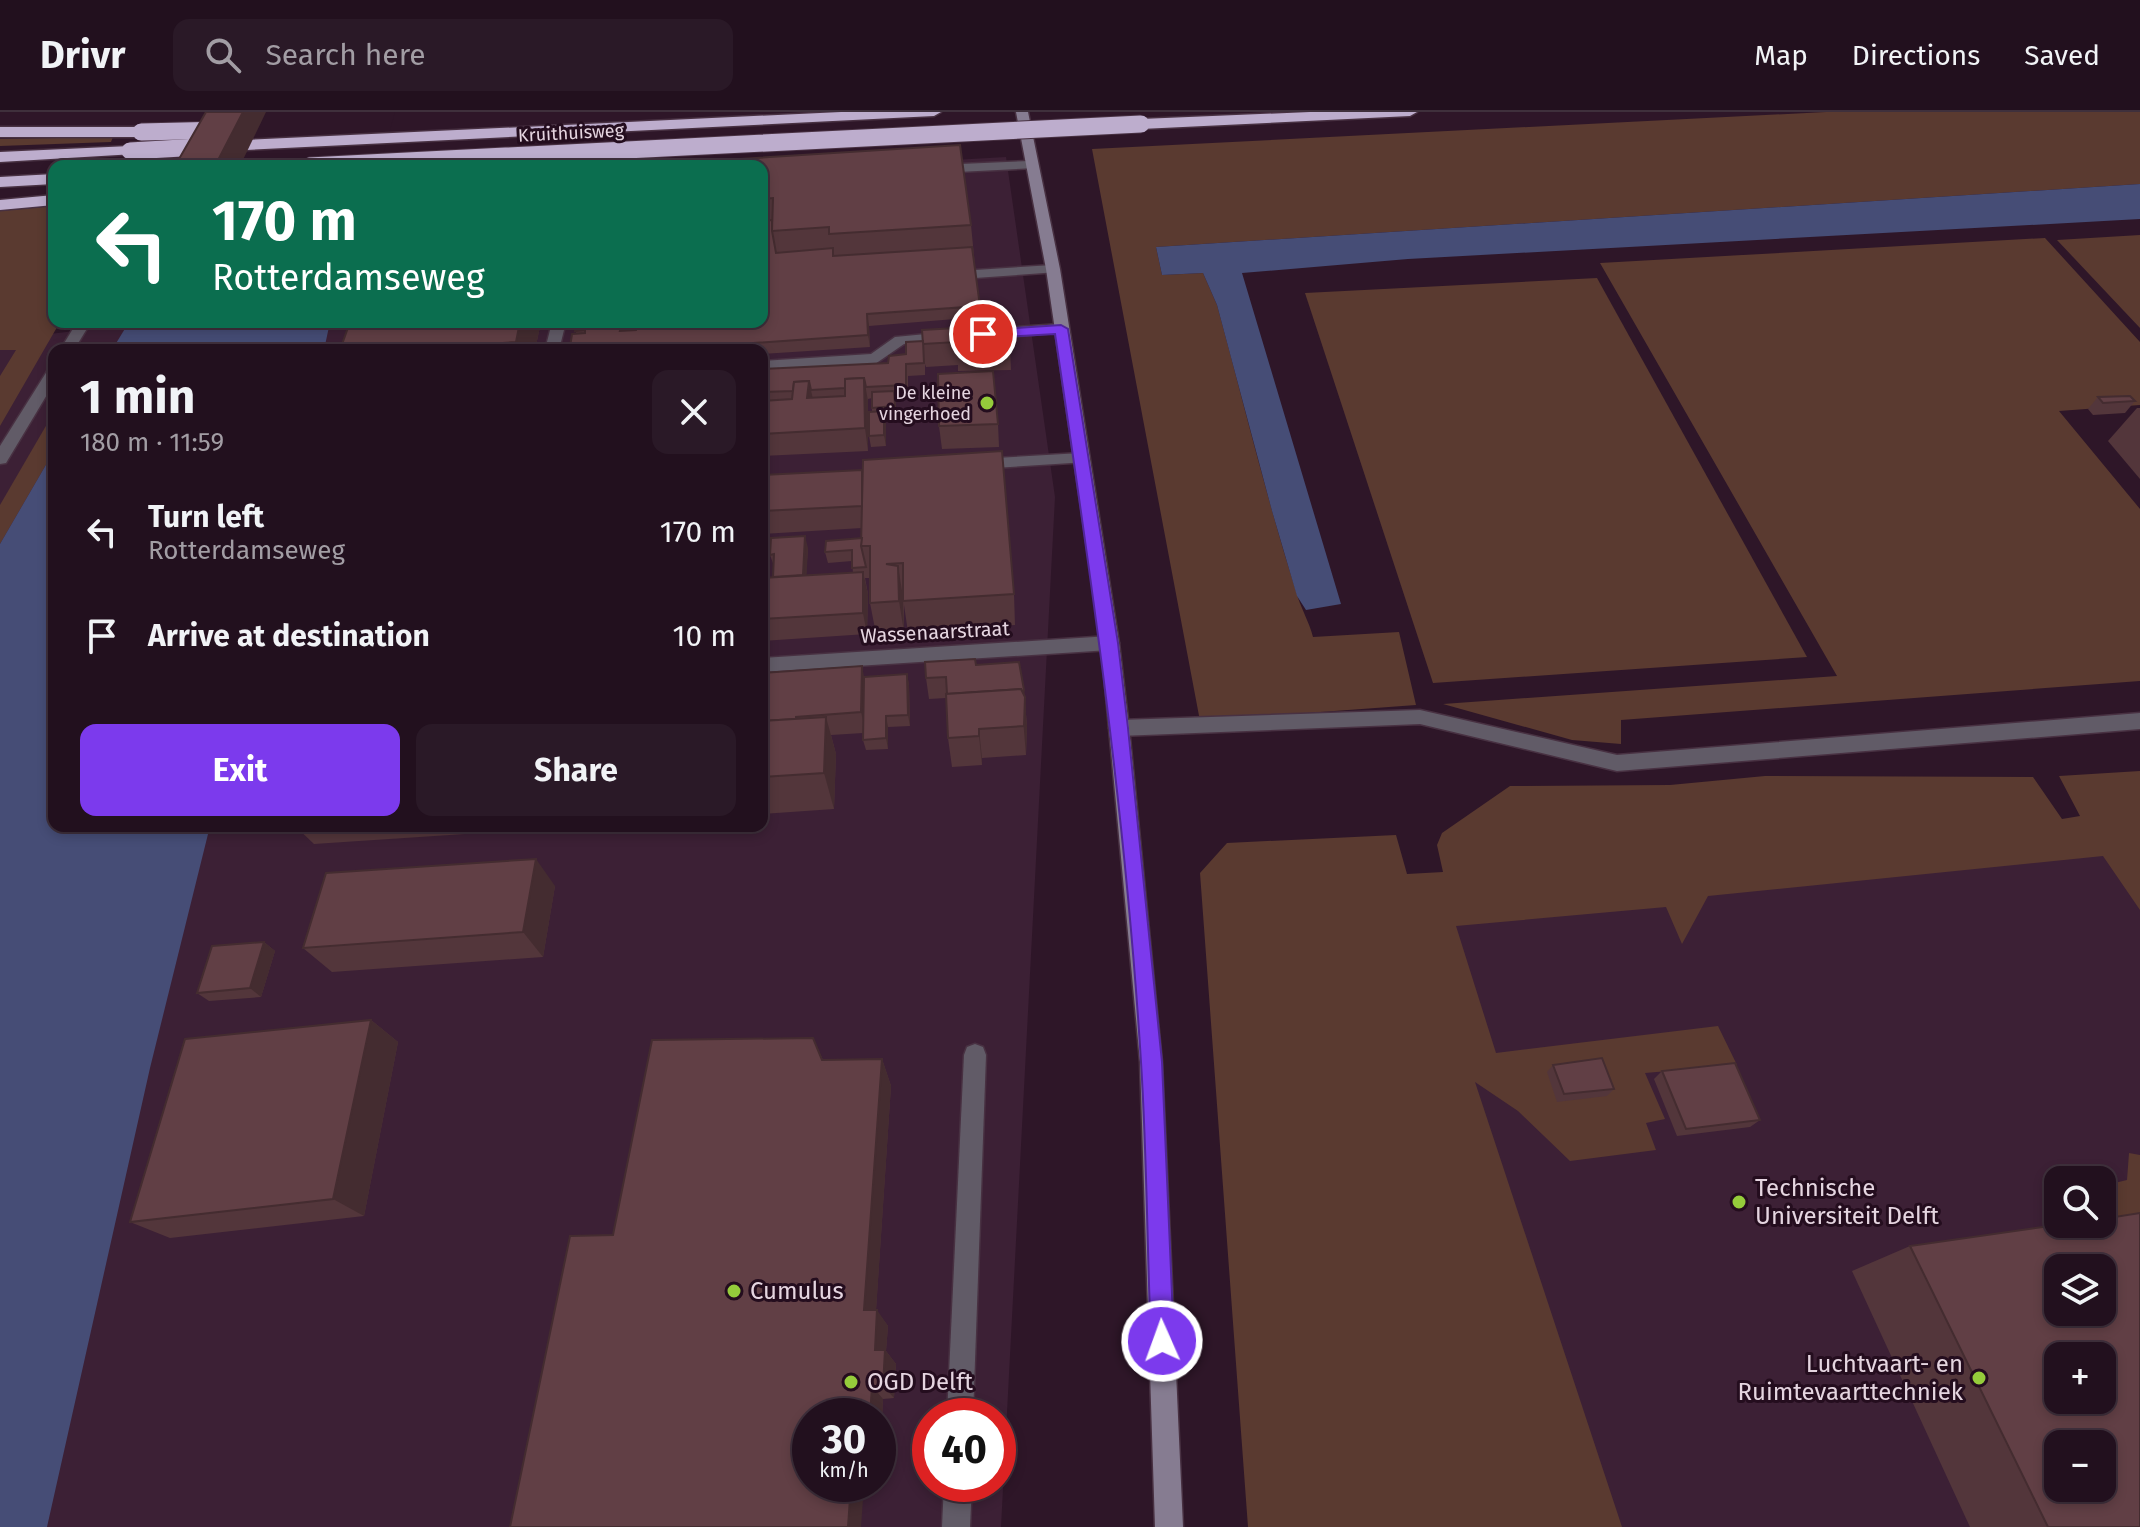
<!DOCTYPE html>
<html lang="en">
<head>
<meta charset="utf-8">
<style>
  :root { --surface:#22101e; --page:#2a1927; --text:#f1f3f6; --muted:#a29da4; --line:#3f303c; --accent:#7c3aed }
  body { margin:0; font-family:"Fira Sans",sans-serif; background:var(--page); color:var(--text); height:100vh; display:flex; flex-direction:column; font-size:30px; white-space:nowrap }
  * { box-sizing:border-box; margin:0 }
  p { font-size:26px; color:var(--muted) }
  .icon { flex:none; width:44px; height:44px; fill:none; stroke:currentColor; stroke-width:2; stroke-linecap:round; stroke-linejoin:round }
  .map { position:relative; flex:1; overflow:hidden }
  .sheet { position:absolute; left:48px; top:232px; width:720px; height:488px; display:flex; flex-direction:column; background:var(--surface); border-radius:16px; box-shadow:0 4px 12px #0003,0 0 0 2px var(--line) }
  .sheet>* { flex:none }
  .hud { position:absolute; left:48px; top:48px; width:720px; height:168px; border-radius:16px; box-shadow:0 4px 12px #0003,0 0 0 2px var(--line); background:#0b6e4f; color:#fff; overflow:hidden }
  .tools { position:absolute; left:2044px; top:1054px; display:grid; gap:16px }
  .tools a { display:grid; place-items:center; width:72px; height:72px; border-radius:16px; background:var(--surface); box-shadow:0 4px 12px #0003,0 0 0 2px var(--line); font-size:40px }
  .speed { position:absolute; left:792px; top:1286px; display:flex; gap:16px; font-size:40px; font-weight:700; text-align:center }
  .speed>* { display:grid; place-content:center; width:104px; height:104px; border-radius:50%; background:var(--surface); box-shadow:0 4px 12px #0003,0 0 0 2px var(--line); line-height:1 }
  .speed small { font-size:20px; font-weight:400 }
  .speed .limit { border:12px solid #d22; background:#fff; color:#111 }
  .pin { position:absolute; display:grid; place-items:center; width:68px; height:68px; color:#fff; margin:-34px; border:4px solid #fff; border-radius:50%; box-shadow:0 2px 8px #0007 }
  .me { position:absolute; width:88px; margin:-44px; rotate:358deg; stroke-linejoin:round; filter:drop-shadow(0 0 6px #0008) }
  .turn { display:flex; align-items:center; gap:28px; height:168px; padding:0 32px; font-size:36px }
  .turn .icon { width:104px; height:104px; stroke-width:2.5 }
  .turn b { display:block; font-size:56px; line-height:68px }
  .round { display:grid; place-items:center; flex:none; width:84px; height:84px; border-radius:16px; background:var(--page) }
  .overview { display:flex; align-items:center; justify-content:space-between; height:136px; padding:0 32px }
  h1 { font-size:48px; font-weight:700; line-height:60px }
  .action { display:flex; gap:16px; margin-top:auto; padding:16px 32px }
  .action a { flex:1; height:92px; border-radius:16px; background:var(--accent); color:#fff; font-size:32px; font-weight:700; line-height:92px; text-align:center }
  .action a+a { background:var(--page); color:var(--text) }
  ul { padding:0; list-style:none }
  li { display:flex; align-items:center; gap:24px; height:104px; padding:0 32px }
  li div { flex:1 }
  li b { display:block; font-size:30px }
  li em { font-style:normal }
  header { display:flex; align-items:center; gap:48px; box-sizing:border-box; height:112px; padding:0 40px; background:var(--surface); border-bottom:2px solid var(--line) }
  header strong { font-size:38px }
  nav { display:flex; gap:44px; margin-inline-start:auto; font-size:28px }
  .search { width:560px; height:72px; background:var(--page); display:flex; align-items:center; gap:20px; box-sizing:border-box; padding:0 28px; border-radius:16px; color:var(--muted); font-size:30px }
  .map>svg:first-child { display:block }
  .built { fill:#3c2035; fill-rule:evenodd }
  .green { fill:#5a3a30 }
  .water { fill:#464d76 }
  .pier { fill:#2e1628 }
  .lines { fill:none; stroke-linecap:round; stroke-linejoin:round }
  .lane-casing { stroke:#483142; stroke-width:3 }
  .street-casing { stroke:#483142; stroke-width:3 }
  .secondary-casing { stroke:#483142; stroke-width:3 }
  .highway-casing { stroke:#483142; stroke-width:3 }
  .lane { fill:#615b67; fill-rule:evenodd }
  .street { fill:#615b67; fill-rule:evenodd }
  .secondary { fill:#867c91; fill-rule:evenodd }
  .highway { fill:#bdadcd; fill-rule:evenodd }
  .highway-bridge-casing { stroke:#483142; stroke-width:19; stroke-linecap:butt }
  .highway-bridge { stroke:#bdadcd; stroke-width:17 }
  .wall { fill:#53363b }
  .shaded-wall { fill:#442c30 }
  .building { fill:#613f45; stroke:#442c30; stroke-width:2; fill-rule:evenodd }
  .route { fill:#7c3aed; stroke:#51269a; stroke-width:2 }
  .poi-dot { fill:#95cc3b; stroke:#240d1e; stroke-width:3 }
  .labels { text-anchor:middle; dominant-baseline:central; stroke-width:6; stroke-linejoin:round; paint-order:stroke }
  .far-street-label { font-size:18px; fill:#e5d5e0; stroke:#240d1e }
  .far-poi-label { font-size:18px; fill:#e5d5e0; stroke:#240d1e; text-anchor:end }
  .street-label { font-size:20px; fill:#e5d5e0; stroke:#240d1e }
  .near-poi-label { font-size:24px; fill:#e5d5e0; stroke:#240d1e; text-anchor:start }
</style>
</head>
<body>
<header>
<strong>Drivr</strong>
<div class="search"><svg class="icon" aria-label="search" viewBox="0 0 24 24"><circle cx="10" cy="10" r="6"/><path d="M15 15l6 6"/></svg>Search here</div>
<nav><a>Map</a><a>Directions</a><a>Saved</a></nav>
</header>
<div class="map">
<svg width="2140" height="1415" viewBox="0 0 2140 1415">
  <rect width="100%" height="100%" fill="#2e1628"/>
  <g class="built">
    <path d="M1006,45L1055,385L1001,1415H0V228L149,210H762V59ZM54,238H762V714H54ZM810,1304H878V1372H810ZM930,1304H998V1372H930Z"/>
    <path d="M2140,738V1415H1451L1390,786ZM2058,1068H2102V1112H2058ZM2058,1156H2102V1200H2058ZM2058,1244H2102V1288H2058ZM2058,1332H2102V1376H2058Z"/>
  </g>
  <g class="green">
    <path d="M1826,0H2140V72L1156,135L1162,163L1203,161L1217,193C1243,288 1266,385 1296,479C1300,495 1309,509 1313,525L1399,520L1416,593L1200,609L1092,37Z"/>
    <path d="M113,25L111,30L0,34V27Z"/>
    <path d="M54,94V210H60L0,314V264L16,238H0V99Z"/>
    <path d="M2140,123V216L2057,128Z"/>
    <path d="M2045,126L2140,230V293L2059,299L2140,397V569L1621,608V632L1572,628L1443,592L1837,564L1600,151Z"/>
    <path d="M1597,166L1807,545L1433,571L1305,181Z"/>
    <path d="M54,300V339L0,432V393Z"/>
    <path d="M2140,659V798L2103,744L1708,784L1682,832L1666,795L1456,814L1496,941L1718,914L1737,953L1645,961L1665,1007L1646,1011L1656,1038L1570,1049L1518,999L1475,970L1622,1415H1248L1200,761L1227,731L1396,723L1407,762L1443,760L1437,733L1442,721L1510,674L1670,673L1765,664L2033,665L2062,707L2080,704L2059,664Z"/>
    <path d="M2129,1041L2140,1043V1148L2102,1082V1074L2127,1068Z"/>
  </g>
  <g class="water">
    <path d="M2140,72V107L1408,147L1242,161L1341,492L1306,498L1297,484L1272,399L1217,193L1203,161L1162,163L1156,135Z"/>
    <path d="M129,210H330L324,238H112Z"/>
    <path d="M54,339V714H210L150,956L47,1415H0V432Z"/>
  </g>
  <path class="pier" d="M262,0H395L380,54H236Z"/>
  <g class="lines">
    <g class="lane-casing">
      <g id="lane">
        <path d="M1030,49L1036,53L1035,56L938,61L932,57L938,53Z"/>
        <path d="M1053,153L1058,154V160L975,166L968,162L975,158Z"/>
        <path d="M552,210H566L559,238H545Z"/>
        <path d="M1061,212L1066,214V220L983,227L976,222L983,217Z"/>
        <path d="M947,220L954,225L952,228L904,232L875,252L762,259V249L871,242L895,225Z"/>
        <path d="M1420,598L1617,643L2140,601V617L1617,659L1420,612L1119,624L1112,621L1109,616L1112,611L1119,608Z"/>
        <path d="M975,932L983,935L986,943L973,1304H947L964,943L967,935Z"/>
        <path d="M944,1372H972L970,1415H942Z"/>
      </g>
    </g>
    <g class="street-casing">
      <g id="street">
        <path d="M77,210H91L74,238H60Z"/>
        <path d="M54,254V271L6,351L0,352V334L49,256Z"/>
        <path d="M1081,341L1089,346L1087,350L978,357L970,352L978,347Z"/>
        <path d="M1110,524L1119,531L1110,538L762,560V546Z"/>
      </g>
    </g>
    <g class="secondary-casing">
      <path id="secondary" d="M1016,0H1028L1060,157L1119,531L1129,616L1162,950L1183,1415H1155L1140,950L1109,616L1101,531L1046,157Z"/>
    </g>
    <g class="highway-casing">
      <g id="highway">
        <path d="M841,0H941L934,4L246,38L238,33L246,28Z"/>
        <path d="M1310,0H1417L1410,4L1141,17L1133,12L1141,7Z"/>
        <path d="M0,15H141L149,20L141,25H0Z"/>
        <path d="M130,34L138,39L135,42L0,50V40Z"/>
        <path d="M54,62V72L0,75V65Z"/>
        <path d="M54,83V93L0,98V88Z"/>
      </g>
    </g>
    <use href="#lane" class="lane"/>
    <use href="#street" class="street"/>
    <use href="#secondary" class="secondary"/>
    <use href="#highway" class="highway"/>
    <g class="highway-bridge-casing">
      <g id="highway-bridge">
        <path d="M141,20L224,18"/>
        <path d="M130,39L216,34"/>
        <path d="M309,54L1141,12"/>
      </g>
    </g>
    <use href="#highway-bridge" class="highway-bridge"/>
  </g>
  <g class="wall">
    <path d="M762,54L971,113L980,205L869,214L870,235L762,242V238H571L570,235L577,222L575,219L577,210H762Z"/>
    <path d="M541,210L535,238H340Z"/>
    <path d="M922,218L1010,235L1011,258L958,259V253L926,255L925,252V263L908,264V284L895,285L897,306L885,307L886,334L871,335L869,324L872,299V286L868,287V339L762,344V257L888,251L906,242L923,229Z"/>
    <path d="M2098,285L2135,289L2125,301L2093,303L2088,297Z"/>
    <path d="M2137,296H2140V367L2108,329Z"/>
    <path d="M998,312L999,335L942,337L939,314Z"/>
    <path d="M862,358L1014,482L1015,513L908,520L904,493V520L876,522L870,491V466H865L868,482L867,522L762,529V466L773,465L774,454L770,443L808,436L806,463L853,461L852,449L828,451L825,440L862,426V416L762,422V363Z"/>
    <path d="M976,553L1024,578L1027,614L1026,643L982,646V653L952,655L948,626L946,586L929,587L926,566Z"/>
    <path d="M762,561L864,565L907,562L909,573L910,614L888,615V637L866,638L863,628V621L831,623L836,642L834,697L762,702Z"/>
    <path d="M295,714H584L314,732Z"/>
    <path d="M555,774L543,845L332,860L303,836Z"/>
    <path d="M264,830L275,839L261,885L209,889L197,881Z"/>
    <path d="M371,908L398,930L364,1104L170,1126L130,1110Z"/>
    <path d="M813,926L823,948L882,947L891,974L876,1198L888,1214L886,1239L896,1252L894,1286L883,1287L881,1327L878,1328V1304L613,1123Z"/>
    <path d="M1553,953L1614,977L1607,984L1557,990L1547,960Z"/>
    <path d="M1662,959L1760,1008L1750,1015L1677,1024L1654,967Z"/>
    <path d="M1910,1134L2140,1415H1970L1852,1159Z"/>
  </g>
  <g class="shaded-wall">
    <path d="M243,0H266L240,54H215Z"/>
    <path d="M867,202L869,214L870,235L868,223Z"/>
    <path d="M520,210H541L535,238H519L516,230Z"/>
    <path d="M864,266L868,289V339L865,316Z"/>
    <path d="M809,269L814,292L807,286Z"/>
    <path d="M884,299L886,310V334L884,323Z"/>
    <path d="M805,424L808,436L806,474L803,463Z"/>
    <path d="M898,454L903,485L904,520L899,489Z"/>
    <path d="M863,460L868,482L867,522L863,501Z"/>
    <path d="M862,554L866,575V621L861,600Z"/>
    <path d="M907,562L909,573L910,614L908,603Z"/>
    <path d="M1024,578L1027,614L1026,643L1023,607Z"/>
    <path d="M886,604L888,615V637L886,626Z"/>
    <path d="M826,605L836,642L834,697L824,661Z"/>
    <path d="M979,617L982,646V653L979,624Z"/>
    <path d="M536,747L555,774L543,845L523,820Z"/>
    <path d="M264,830L275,839L261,885L250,876Z"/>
    <path d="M371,908L398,930L364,1104L333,1087Z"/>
    <path d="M882,947L891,974L875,1214L864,1198Z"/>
    <path d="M877,1198L888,1214L886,1239L896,1252L894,1286L883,1274L875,1238Z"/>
    <path d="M872,1274L883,1287L881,1327L878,1325V1304H870Z"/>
    <path d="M851,1372H864L861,1415H848Z"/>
  </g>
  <g class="building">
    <path d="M206,0H243L215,54H175Z"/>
    <path d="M960,33L971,113L829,122V115L772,119L773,86L762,87V54H628Z"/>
    <path d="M772,108V119L776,141L833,136V144L972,135L980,194L867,202L868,223L654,238H582L583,234L570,235L572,222L585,221V218L575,219L577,210H762V109ZM637,214L636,218L620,219L621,216Z"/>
    <path d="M350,210H520L516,230L400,238H340Z"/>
    <path d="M1007,213L1010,235L956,236V230L923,232L922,218Z"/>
    <path d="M923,229L924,251L906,252V273L866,275L864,266L845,267V276L811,278L809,269L794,270L793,279L762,280V257L888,251L889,244L906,242V230Z"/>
    <path d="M993,259L998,312L939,314L938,262Z"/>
    <path d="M864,266L865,316L762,322V289L792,287L794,270L809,269L807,286L845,284V267Z"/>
    <path d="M894,279L895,294L872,296V280Z"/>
    <path d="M2130,284L2135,289L2103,291L2098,285Z"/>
    <path d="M884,299V323L869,324V300Z"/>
    <path d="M1002,339L1014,482L903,489V451L886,452L898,454L899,489L870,491V434H861L863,348Z"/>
    <path d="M862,358V394L762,399V363Z"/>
    <path d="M805,424L803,463L773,465L774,442L770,443L771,426Z"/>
    <path d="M862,426L861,434L866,455L852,456V438L825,440L826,429Z"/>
    <path d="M863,460V501L762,507V466Z"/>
    <path d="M975,547L976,553L1019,550L1024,578L1023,581L1021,577L947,582L946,565L926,566L925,550Z"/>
    <path d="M862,554L861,600L796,605V607L762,609V561Z"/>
    <path d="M907,562L908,603L886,604V626L863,628L864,565Z"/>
    <path d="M1021,577L1025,585L1024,614L979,617V624L948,626L946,582Z"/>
    <path d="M826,605L824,661L762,665V609Z"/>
    <path d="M536,747L523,820L303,836L326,761Z"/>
    <path d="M264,830L250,876L197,881L212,834Z"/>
    <path d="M371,908L333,1087L130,1110L185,927Z"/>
    <path d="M813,926L822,948L882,947L864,1198H877L875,1238H885L883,1274H872L870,1304H810V1372H851L848,1415H510L570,1124L613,1123L652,928Z"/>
    <path d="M1602,946L1614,977L1564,982L1553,953Z"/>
    <path d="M1735,951L1760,1008L1686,1017L1662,959Z"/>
    <path d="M2140,1101V1415H2048L1910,1134L2064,1112H2102V1107ZM2058,1156H2102V1200H2058ZM2058,1244H2102V1288H2058ZM2058,1332H2102V1376H2058Z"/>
  </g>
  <path class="route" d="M1061,213L1068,217L1118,531L1128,616L1162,950L1174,1229L1170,1237L1162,1240L1154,1237L1151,1229C1147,1136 1147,1043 1141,950C1126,706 1091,463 1055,222L983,226L976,222L983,218Z"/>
  <g class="poi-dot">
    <circle cx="987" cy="291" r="8"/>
    <circle cx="1739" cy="1090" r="8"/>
    <circle cx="734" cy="1179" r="8"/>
    <circle cx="1979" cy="1266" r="8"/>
    <circle cx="851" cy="1270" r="8"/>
  </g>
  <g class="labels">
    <g class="far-street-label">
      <text transform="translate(571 21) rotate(-3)">Kruithuisweg</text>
    </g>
    <g class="far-poi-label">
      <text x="971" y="281">De kleine<tspan x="971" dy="21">vingerhoed</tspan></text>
    </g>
    <g class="street-label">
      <text transform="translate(935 520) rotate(-3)">Wassenaarstraat</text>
    </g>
    <g class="near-poi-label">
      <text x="1755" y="1076">Technische<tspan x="1755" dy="28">Universiteit Delft</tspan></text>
      <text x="750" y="1179">Cumulus</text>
      <text x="1963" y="1252" text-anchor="end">Luchtvaart- en<tspan x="1963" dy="28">Ruimtevaarttechniek</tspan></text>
      <text x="867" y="1270">OGD Delft</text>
    </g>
  </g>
</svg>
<div class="tools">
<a><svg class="icon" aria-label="search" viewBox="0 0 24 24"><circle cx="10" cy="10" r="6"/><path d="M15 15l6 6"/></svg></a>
<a><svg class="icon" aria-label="layers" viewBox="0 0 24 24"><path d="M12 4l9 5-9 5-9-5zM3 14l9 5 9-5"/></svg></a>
<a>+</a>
<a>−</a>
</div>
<div class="speed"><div>30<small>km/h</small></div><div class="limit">40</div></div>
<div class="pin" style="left:983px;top:222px;background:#d93025"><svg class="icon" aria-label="arrive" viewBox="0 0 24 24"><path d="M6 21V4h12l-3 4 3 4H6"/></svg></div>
<svg class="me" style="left:1162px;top:1229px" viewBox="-20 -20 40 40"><circle r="17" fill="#7c3aed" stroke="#fff" stroke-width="3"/><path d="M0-11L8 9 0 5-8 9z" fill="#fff"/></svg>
<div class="hud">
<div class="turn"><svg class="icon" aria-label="left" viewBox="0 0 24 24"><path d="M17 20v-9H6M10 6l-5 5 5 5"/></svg><div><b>170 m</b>Rotterdamseweg</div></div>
</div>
<section class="sheet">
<div class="overview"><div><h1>1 min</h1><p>180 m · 11:59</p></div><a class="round"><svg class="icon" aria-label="close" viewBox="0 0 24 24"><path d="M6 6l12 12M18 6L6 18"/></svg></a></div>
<ul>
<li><svg class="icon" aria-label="left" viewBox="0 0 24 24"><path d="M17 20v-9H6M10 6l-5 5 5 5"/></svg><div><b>Turn left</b><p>Rotterdamseweg</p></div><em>170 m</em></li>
<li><svg class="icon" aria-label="arrive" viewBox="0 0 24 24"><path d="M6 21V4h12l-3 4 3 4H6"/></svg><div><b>Arrive at destination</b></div><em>10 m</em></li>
</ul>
<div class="action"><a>Exit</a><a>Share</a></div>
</section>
</div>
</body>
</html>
